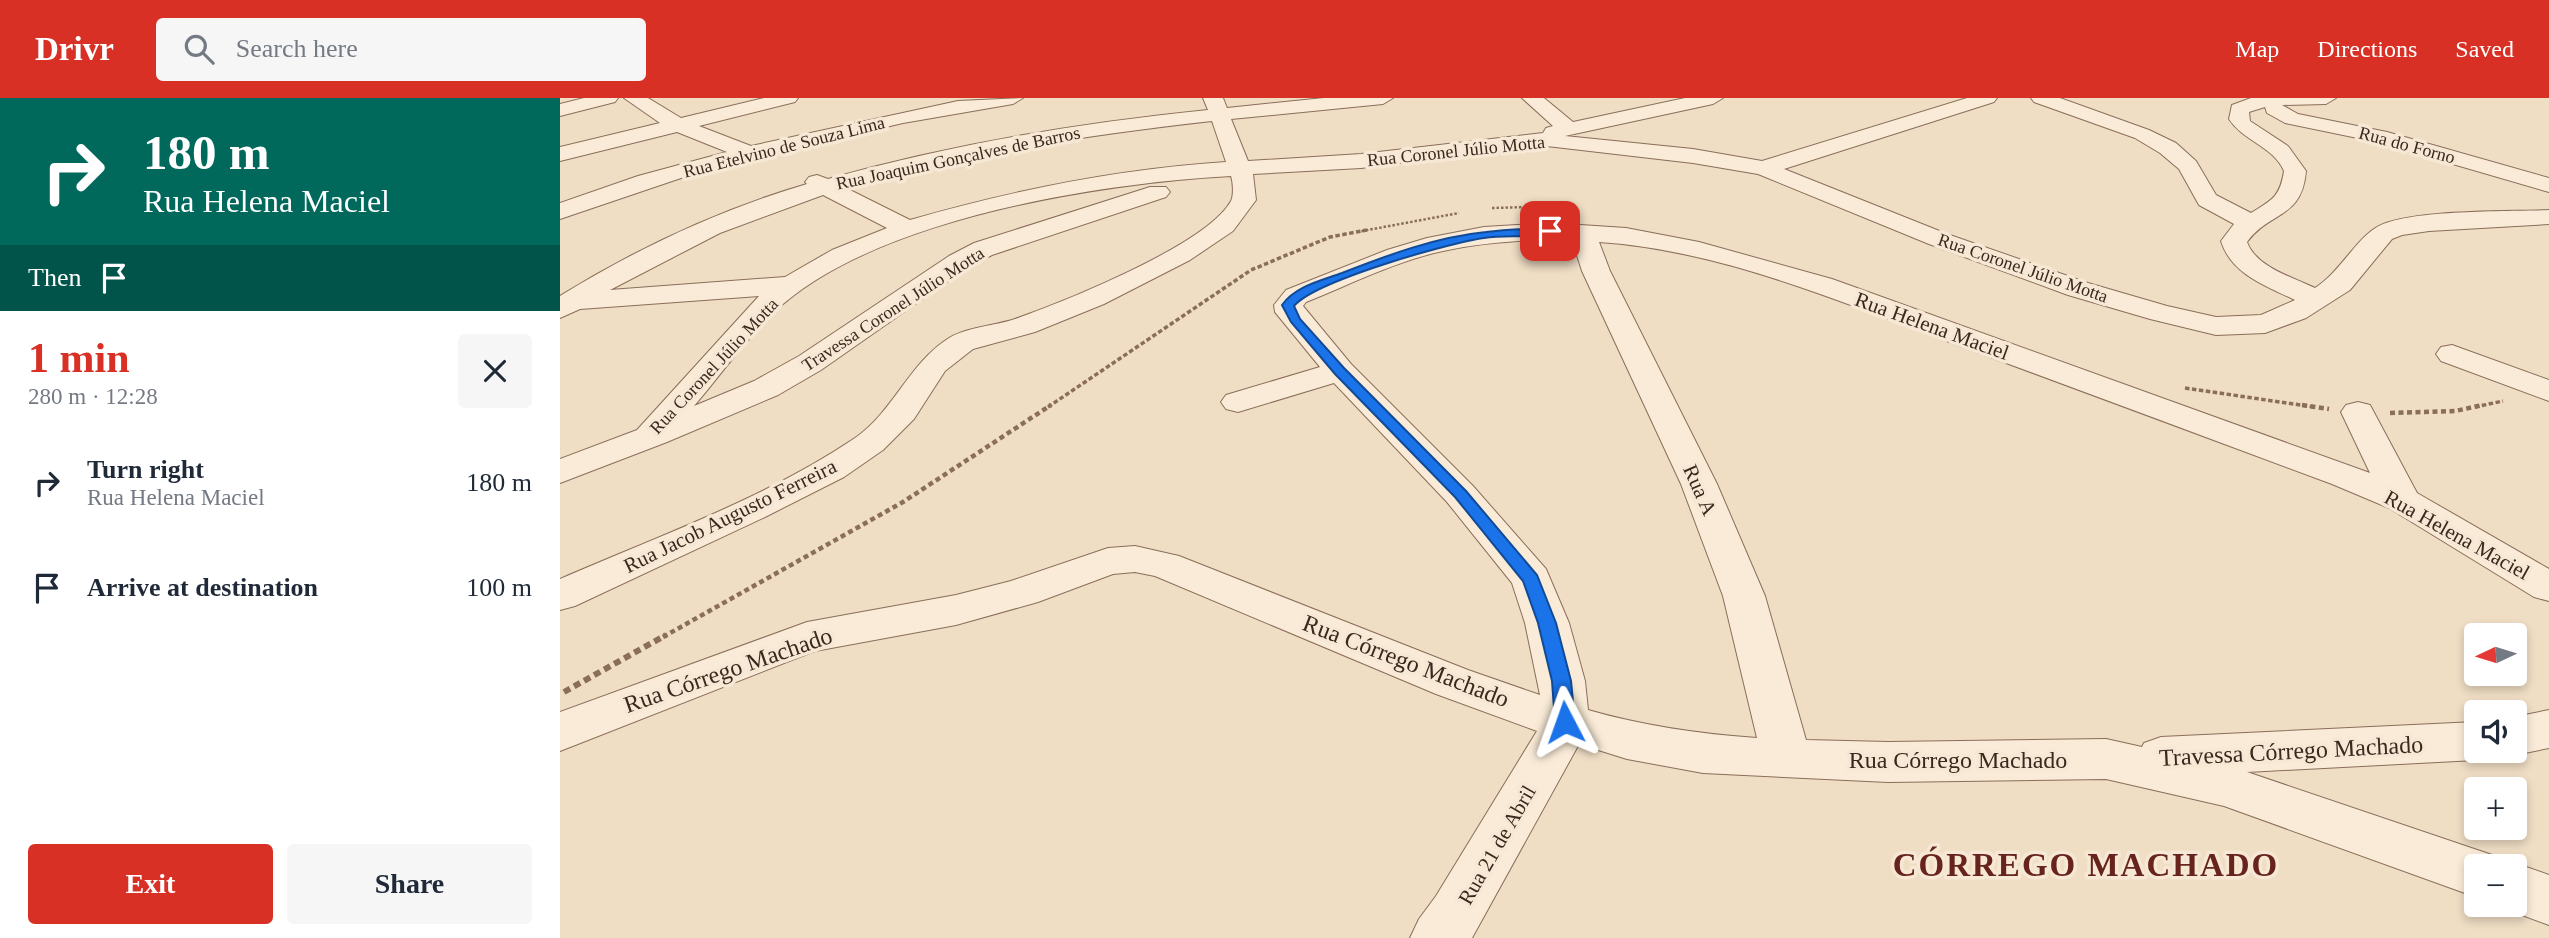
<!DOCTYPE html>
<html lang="en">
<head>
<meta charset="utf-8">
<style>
  :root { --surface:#fff; --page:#f6f6f7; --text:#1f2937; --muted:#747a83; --accent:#d93025 }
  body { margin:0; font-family:"Times New Roman",serif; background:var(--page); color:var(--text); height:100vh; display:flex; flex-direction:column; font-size:26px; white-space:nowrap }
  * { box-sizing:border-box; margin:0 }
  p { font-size:23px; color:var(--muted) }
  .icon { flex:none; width:38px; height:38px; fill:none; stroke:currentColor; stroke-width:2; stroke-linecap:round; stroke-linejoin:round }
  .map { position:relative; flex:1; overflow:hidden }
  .details { display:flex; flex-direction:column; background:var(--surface); width:560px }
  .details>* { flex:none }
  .hud { background:#00695c; color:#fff; overflow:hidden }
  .needle { width:46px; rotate:266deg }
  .controls { position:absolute; left:1904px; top:525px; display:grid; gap:14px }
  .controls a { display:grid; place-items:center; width:63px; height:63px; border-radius:7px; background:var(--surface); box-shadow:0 4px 10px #0003; font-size:35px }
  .pin { position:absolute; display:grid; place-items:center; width:60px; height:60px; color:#fff; margin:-30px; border-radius:14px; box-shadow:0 4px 10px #0006 }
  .me { position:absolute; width:77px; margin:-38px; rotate:356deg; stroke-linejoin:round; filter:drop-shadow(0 0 5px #0008) }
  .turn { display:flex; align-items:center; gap:24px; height:147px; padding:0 28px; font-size:32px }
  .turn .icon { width:91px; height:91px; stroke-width:2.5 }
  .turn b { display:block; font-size:49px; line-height:60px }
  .then { display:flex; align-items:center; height:66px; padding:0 28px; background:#0003; gap:14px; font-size:26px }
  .round { display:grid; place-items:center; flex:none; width:74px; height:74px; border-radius:7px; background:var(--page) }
  .summary { display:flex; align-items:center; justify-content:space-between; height:119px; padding:0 28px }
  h1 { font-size:42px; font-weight:600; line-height:52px; color:var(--accent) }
  .primary-button { display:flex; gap:14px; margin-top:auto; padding:14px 28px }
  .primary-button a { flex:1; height:80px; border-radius:7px; background:var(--accent); color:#fff; font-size:28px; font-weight:600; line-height:80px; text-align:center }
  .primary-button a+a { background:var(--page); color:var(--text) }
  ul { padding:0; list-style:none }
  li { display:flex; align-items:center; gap:21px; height:105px; padding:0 28px }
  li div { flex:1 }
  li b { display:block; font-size:26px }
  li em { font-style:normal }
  header { display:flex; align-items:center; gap:42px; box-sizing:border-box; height:98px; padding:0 35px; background:var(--accent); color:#fff }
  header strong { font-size:33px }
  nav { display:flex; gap:38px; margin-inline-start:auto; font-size:24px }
  .search { width:490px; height:63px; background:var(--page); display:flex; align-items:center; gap:18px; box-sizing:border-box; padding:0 24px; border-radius:7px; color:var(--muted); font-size:26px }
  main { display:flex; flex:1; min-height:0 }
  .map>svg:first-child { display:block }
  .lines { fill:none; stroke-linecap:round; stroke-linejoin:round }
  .minor-casing { stroke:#8a6e5a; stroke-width:2 }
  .path-far3 { stroke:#8a6e5a; stroke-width:2.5; stroke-dasharray:2.5 2; stroke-linecap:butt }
  .path-far2 { stroke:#8a6e5a; stroke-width:3.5; stroke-dasharray:4.5 2.5; stroke-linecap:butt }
  .path-far1 { stroke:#8a6e5a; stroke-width:4.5; stroke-dasharray:5 3.5; stroke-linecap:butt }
  .path { stroke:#8a6e5a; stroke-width:6; stroke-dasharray:7 4.5; stroke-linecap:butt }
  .minor { fill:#f9ebd7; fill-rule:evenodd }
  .route { fill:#1a73e8; stroke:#114b97; stroke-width:2 }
  .labels { text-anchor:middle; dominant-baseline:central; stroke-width:7; stroke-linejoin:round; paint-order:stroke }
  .far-street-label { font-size:18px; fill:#3a281e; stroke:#f6e8d4 }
  .street-label { font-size:21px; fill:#3a281e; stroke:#f6e8d4 }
  .near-street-label { font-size:24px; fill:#3a281e; stroke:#f6e8d4 }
  .near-district-label { font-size:33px; font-weight:bold; letter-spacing:2px; fill:#67241d; stroke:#f6e8d4 }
</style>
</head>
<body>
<header>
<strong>Drivr</strong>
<div class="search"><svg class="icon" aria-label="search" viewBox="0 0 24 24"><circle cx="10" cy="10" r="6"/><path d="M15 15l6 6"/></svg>Search here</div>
<nav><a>Map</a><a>Directions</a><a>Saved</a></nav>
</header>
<main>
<section class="details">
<div class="hud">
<div class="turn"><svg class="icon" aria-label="right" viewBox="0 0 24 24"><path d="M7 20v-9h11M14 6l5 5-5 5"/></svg><div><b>180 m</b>Rua Helena Maciel</div></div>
<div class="then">Then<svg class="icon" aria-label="arrive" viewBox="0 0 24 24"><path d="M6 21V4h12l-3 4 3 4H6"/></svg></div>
</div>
<div class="summary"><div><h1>1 min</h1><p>280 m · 12:28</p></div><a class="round"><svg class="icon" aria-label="close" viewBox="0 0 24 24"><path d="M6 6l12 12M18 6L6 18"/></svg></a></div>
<ul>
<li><svg class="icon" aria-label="right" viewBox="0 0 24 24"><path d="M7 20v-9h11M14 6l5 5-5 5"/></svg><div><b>Turn right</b><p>Rua Helena Maciel</p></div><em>180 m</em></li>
<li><svg class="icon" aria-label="arrive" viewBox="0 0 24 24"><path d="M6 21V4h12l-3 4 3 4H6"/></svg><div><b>Arrive at destination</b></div><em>100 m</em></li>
</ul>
<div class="primary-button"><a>Exit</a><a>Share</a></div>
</section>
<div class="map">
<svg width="1989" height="840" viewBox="0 0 1989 840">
  <rect width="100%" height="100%" fill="#efddc4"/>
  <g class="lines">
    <g class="minor-casing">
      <g id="minor">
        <path d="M24,0H58L55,4L0,18V6Z"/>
        <path d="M64,0H88L121,20L204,0H238L235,4L139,28L191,48L398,3L463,0L453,6L343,25L206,57L203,62H187L124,79L0,121V105L78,78L167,54L117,34L0,63V49L100,25Z"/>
        <path d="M643,0H663L667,10L764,0H833L823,6L671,21L688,63L801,56L983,35L986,30L993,28L962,0H984L1013,24L1125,0H1163L1153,6L1005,38L1133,51L1202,63L1407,0H1437L1434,4L1224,71L1387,136L1528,185L1607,208L1656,219L1701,217L1735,202C1706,188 1671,176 1661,143L1674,126L1639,107L1619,71L1600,55L1575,40L1474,4L1471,0H1500L1589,32L1616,45L1636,63L1656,97L1691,115C1712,102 1720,99 1724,73C1714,49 1683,43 1669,21L1672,7L1691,0H1776L1766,6L1722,7L1738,16L1827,34L1989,80V94L1817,44L1725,25L1707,15L1705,9L1689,14L1690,23L1728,48L1746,73C1742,121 1710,113 1687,144C1696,169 1732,179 1755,190C1780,174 1796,141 1817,129C1848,111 1949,114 1989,112V126L1869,133L1842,137L1832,141L1790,192L1746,220L1705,235L1656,237L1590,221L1508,197L1369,146L1198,76L1133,65L978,47L801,70L693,76L696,102L673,133L630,162L544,206L475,234L413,251L385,273L354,321L323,352L284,379L205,419L15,508L0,512V481C99,438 206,400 295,340C334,313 349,265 389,240C407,229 434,228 455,221C503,204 647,147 671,103C674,97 673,84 671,78C539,85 311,121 213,215C184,243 160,278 134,308L194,283L239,258L389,158L414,145L590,89H606L610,94L606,99L432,157L407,170L261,272L218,297L107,344L0,385V361L77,332L199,198L20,211L0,220V198C76,151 161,111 247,86L245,84L249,79L257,77L268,81C392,46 519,25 648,12ZM652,23L666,64C558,71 454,92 350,122L286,90C406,55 528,37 652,23ZM263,97L327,130L272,152L225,179L50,192L160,135Z"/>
        <path d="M990,125L1066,130L1139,144L1272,181L1810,375L1781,314L1786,307L1798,304L1810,307L1857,395L1989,471V503L1974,499L1829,410L1772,386C1643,338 1514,290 1384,242C1274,201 1158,152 1039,144L1050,173L1157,386L1205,498L1246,642L1328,644L1546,641L1582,649L1584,645L1601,639L1916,624V653H1935L1933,656L1916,662L1687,674L1935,758L1940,768H1916V799L1664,708L1546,681L1328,684L1143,675L1067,661L1019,646L912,840H850L859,821L876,798L977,633L876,596L595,478L575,474L553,476L478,504L396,527L255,553L0,653V614L247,524L396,497L451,483L548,450L575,448L619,458L908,572L980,597L965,525L952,485L887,404L774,285L678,314L666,311L661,304L666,297L760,269L715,214L714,207L726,192L827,152L867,140L924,129ZM990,141L1012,142L1022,173L1121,386L1163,498L1197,640C1139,636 1084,628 1028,612L1025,583L1009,525L986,471L913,388L791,266L743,208L746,204C791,186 836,163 883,153C918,145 954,143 990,141Z"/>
        <path d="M1892,247L1989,282V303L1881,263L1876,256L1881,249Z"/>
        <path d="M1989,612V650L1955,657L1942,653H1955V619Z"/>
        <path d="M1955,765L1989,777V827L1935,807H1955V768H1947Z"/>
      </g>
    </g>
    <g class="path-far3">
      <path d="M932,110L968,109"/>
      <path d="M797,134L899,115"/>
    </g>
    <g class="path-far2">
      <path d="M1625,290L1754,309"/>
      <path d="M488,309L691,172L770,139L807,132"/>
      <path d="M1915,309L1943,303"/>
    </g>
    <g class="path-far1">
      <path d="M1742,307L1769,311"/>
      <path d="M1830,315L1895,313L1923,307"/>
      <path d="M103,539L343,404L491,307"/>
    </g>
    <path class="path" d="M4,594L106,537"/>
    <use href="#minor" class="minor"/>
  </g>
  <path class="route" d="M990,130L994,131V135C971,140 947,137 924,140C888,145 755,183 734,208L740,221L784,270L906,393L977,477L996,525L1011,583L1015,624L1012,629L1005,631L998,629L995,624L992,583L978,525L963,483L895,399L775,276L731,224L722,207C736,188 760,183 782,175C828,157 876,139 926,134C947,131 969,131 990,130Z"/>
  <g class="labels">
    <g class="far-street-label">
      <text transform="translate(1847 47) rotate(15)">Rua do Forno</text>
      <text transform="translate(224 49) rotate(-14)">Rua Etelvino de Souza Lima</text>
      <text transform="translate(896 53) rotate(-6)">Rua Coronel Júlio Motta</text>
      <text transform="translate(398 60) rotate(-12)">Rua Joaquim Gonçalves de Barros</text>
      <text transform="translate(1463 170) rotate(19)">Rua Coronel Júlio Motta</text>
      <text transform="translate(333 211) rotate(-33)">Travessa Coronel Júlio Motta</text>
      <text transform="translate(154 268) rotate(-47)">Rua Coronel Júlio Motta</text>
    </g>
    <g class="street-label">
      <text transform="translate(1372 228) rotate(20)">Rua Helena Maciel</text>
      <text transform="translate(1140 392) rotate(66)">Rua A</text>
      <text transform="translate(170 418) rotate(-26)">Rua Jacob Augusto Ferreira</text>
      <text transform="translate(1897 437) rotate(29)">Rua Helena Maciel</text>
      <text transform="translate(937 747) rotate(-60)">Rua 21 de Abril</text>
    </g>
    <g class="near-street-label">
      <text transform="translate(846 563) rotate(21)">Rua Córrego Machado</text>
      <text transform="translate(168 572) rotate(-19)">Rua Córrego Machado</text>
      <text transform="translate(1731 653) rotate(-3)">Travessa Córrego Machado</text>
      <text x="1398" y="662">Rua Córrego Machado</text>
    </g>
    <g class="near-district-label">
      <text x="1526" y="767">CÓRREGO MACHADO</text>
    </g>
  </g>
</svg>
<div class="controls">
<a><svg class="needle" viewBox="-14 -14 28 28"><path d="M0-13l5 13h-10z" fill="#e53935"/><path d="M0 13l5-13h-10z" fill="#747a83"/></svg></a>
<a><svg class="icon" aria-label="sound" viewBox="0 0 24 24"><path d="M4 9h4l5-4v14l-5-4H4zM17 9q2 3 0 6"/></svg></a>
<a>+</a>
<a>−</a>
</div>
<div class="pin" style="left:990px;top:133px;background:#d93025"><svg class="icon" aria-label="arrive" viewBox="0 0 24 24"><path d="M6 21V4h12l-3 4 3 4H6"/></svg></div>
<svg class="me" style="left:1005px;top:624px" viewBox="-20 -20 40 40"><path d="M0-17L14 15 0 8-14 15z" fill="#1a73e8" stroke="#fff" stroke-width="4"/></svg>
</div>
</main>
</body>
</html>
